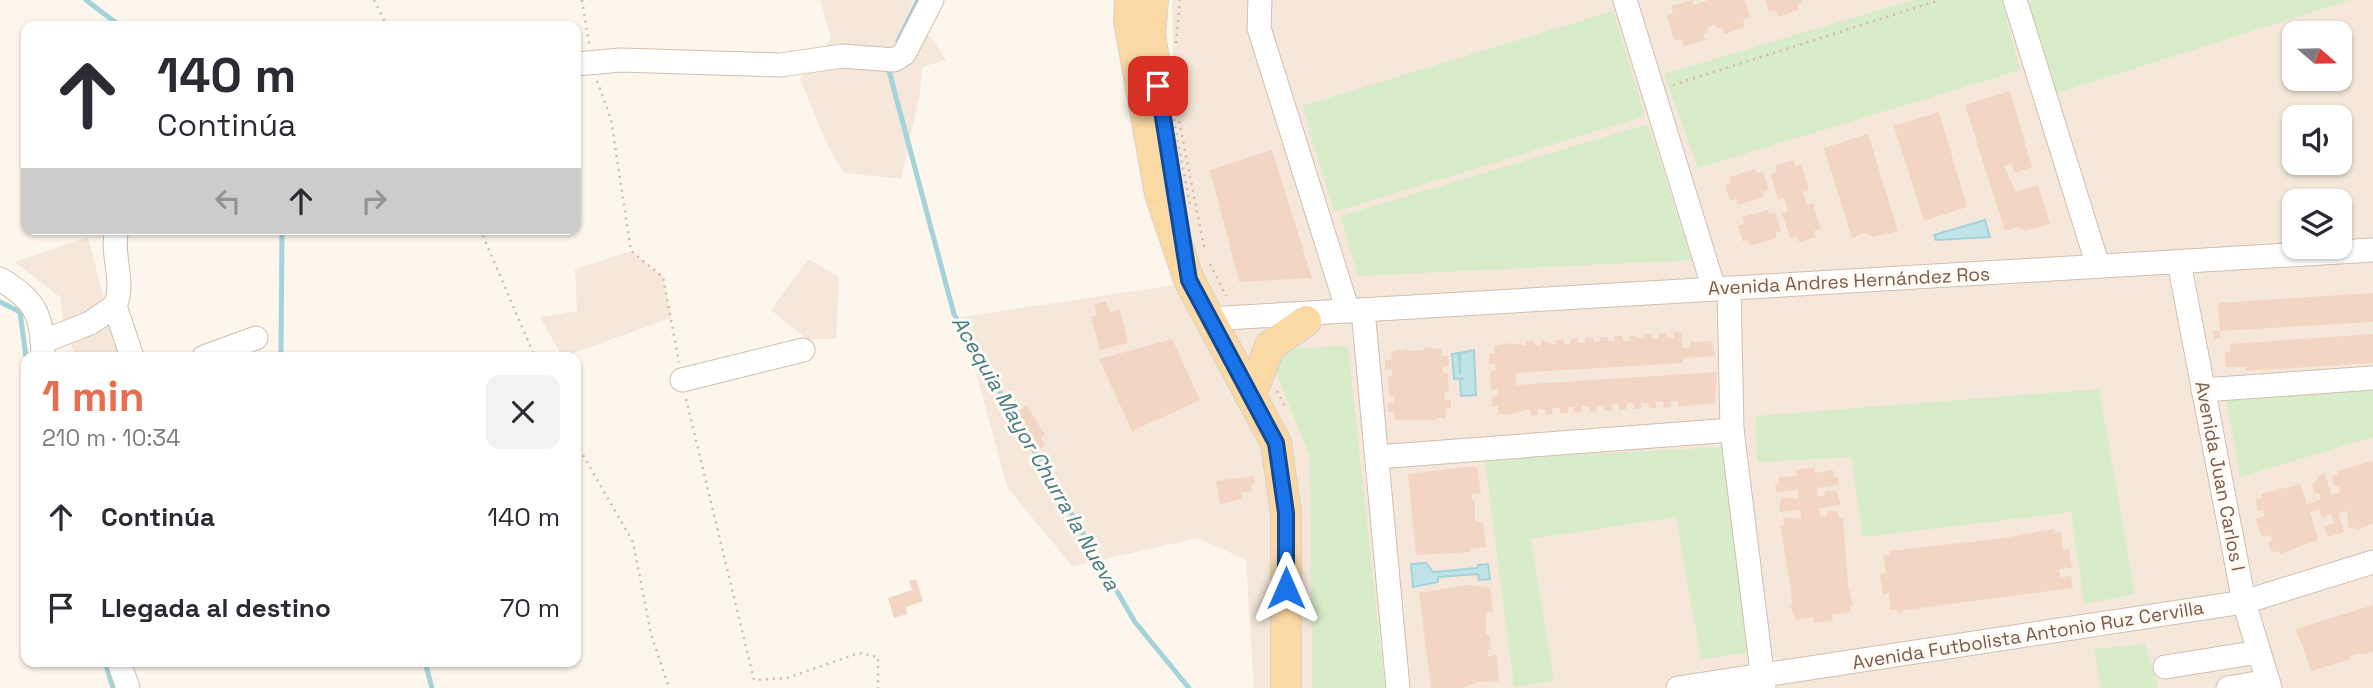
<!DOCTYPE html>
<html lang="es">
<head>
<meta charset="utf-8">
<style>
  :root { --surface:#fff; --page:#f2f2f3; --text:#2b2b33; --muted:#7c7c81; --accent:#e76f51 }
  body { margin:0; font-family:"Space Grotesk",sans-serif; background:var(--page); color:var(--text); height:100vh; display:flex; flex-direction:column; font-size:26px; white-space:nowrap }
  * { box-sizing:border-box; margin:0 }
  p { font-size:23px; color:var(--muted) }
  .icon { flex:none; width:38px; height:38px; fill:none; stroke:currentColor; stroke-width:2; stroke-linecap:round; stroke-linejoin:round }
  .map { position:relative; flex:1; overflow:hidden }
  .details { position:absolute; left:21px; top:352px; width:560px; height:315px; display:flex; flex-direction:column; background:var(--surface); border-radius:14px; box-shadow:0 2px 5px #0004 }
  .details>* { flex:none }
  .top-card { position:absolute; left:21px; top:21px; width:560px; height:214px; border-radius:14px; box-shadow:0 2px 5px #0004; background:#fff; color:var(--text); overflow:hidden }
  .needle { width:46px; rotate:110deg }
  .controls { position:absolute; left:2282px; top:21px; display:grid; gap:14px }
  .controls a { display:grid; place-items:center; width:70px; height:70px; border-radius:14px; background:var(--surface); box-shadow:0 2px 5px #0004; font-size:35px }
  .pin { position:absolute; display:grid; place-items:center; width:60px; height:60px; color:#fff; margin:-30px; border-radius:14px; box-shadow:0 4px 10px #0006 }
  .me { position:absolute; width:77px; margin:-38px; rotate:0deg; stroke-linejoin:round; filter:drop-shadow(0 0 5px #0008) }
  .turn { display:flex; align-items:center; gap:24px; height:147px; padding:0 21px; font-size:32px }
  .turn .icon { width:91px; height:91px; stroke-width:2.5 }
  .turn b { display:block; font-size:49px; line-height:60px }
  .lanes { display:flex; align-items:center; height:66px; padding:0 21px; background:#0003; justify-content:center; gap:35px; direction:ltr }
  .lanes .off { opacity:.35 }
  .round { display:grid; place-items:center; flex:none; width:74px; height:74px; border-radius:14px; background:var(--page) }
  .headline { display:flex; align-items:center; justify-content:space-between; height:119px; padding:0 21px }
  h1 { font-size:42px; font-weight:700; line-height:52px; color:var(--accent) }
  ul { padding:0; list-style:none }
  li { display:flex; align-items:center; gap:21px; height:91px; padding:0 21px }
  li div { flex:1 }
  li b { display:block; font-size:26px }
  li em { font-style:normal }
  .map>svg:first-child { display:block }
  .residential { fill:#f5e8da; fill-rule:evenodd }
  .green { fill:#d8ecc9 }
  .water { fill:#bfe3e8; stroke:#a5d3da; stroke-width:2 }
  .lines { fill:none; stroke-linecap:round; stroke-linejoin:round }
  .stream { stroke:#a5d3da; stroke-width:5 }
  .building { fill:#f3d5c3 }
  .minor-casing { stroke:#d1beb0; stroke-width:25 }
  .major-casing { stroke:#dad1cd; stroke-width:32 }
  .path { stroke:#d9b8a5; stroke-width:2.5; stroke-dasharray:2 5; stroke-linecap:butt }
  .minor { stroke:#fff; stroke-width:23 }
  .major { stroke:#fbd9a5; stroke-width:30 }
  .route-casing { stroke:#114b97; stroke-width:18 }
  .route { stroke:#1a73e8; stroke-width:12 }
  .labels { text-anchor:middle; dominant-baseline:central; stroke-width:6; stroke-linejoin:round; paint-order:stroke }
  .street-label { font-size:19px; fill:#7a5c4d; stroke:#fffaf3 }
  .water-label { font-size:21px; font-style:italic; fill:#437c86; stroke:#fffaf3 }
</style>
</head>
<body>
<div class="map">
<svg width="2373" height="688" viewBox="0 0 2373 688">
  <rect width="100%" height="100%" fill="#fdf6ec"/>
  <g class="residential">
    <path d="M820,0H913L905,22L931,37L946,60L922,67L920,94L901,179L844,173L827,144L800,79L831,38Z"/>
    <path d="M1172,0H2373V688H1254L1246,560L1198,538L1072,566L1007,487L961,317L1195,282L1175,145ZM2294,33H2340V79H2294ZM2294,117H2340V163H2294ZM2294,201H2340V247H2294Z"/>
    <path d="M88,237L111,327L121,357H76L64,324L60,297L15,262Z"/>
    <path d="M631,251L663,277L671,318L562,357L540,317L577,311L575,269Z"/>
    <path d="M808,259L839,277L836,339H807L771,310Z"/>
  </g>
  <g class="green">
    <path d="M1913,0H2002L2020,70L1698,168L1664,74Z"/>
    <path d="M2033,0H2350L2054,94L2027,2Z"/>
    <path d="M1613,11L1645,116L1334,212L1302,106Z"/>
    <path d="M1648,124L1692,260L1358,276L1340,216Z"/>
    <path d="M1348,346L1385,688H1312L1310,456L1275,370L1284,349Z"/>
    <path d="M2373,384V437L2240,477L2225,393Z"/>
    <path d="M2099,389L2135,594L2084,604L2071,512L1863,537L1851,457L1757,462L1756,416Z"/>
    <path d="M1724,447L1747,653L1701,659L1676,517L1531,539L1554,681L1514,687L1485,459Z"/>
    <path d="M2145,644L2158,688H2101L2094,649Z"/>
  </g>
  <g class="water">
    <path d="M1985,220L1990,237L1936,240L1934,235Z"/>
    <path d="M1474,350L1476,395L1461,396L1460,380L1464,378L1454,379L1452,354L1458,353L1460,374V353Z"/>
    <path d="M1426,563L1433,572L1477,568L1478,565L1488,564L1490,579L1479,580L1478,574L1438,577V582L1413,587L1411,564Z"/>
  </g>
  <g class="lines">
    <g class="stream">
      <path d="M86,0L120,26"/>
      <path d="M898,41L918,0"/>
      <path d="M888,67L954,314L1135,622L1189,688"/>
      <path d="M0,302L20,312L26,357"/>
      <path d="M281,357L282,229"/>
      <path d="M26,499V512"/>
      <path d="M105,662L113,688"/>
      <path d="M425,662L432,688"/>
    </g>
  </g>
  <g class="building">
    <path d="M1692,0L1694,5L1708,0H1745L1750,17L1743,20L1745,27L1724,34L1722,27L1717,29L1715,25L1707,27L1708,32L1703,34L1705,40L1684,46L1682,39L1674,41L1667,16L1673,14L1671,6Z"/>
    <path d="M1765,0H1802L1803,3L1797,4L1799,10L1778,17L1776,10L1769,12Z"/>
    <path d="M2010,91L2032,167L2014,173L2012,163L2004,166L2016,192L2038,185L2050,224L2025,231L2018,227L2005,231L1965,105Z"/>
    <path d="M1939,112L1967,207L1924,221L1894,126Z"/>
    <path d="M1868,134L1898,231L1873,237L1864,233L1852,238L1824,148Z"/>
    <path d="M1272,150L1312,278L1239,282L1210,170Z"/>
    <path d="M1793,160L1795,166L1801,164L1809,190L1803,192L1807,205L1813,203L1821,229L1814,231L1816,237L1799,242L1796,236L1790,238L1782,213L1788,211L1784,198L1778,200L1771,174L1777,172L1775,166Z"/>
    <path d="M1755,169L1757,173L1763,172L1769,190L1763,192L1764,197L1738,205L1736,199L1730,201L1725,185L1731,183L1730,177Z"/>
    <path d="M1768,210L1769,214L1775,212L1781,231L1775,233L1777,238L1750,246L1748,240L1743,242L1738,226L1744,224L1742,217Z"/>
    <path d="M2373,293V322L2220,331V338L2214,339L2213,331H2220L2218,303Z"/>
    <path d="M1106,301L1110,312L1120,310L1128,343L1100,350L1091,317L1097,315L1094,305Z"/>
    <path d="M1673,332H1681L1683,348L1690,347V342L1712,341L1715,356L1683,358V363L1516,373V385L1717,372L1715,403L1678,407V401H1671V407L1663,408V402H1656V408H1649L1648,403H1641V409H1634V403H1627V409L1619,410V404H1612L1613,411H1605L1604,405L1597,406V411L1590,412L1589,406H1582V412L1574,413V407H1568V413H1560V408H1552L1553,414H1545V409H1538V415L1531,416L1530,409L1508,415L1498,414V406L1492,407V397L1498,396L1497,389L1491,390L1490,371L1496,370L1495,363L1489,364V354H1495L1494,346L1512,343L1526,346V342L1534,340L1535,345L1541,346V340L1556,345L1555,340L1564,339V344H1570V339L1578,338V343H1585V338L1593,337L1594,342L1601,341L1600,337H1608V341H1615V336H1623V341H1630V335L1644,339V334H1652L1653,339H1659V333H1667V338H1674Z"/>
    <path d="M2373,334V363L2246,371V367H2226L2225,352H2230V344Z"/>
    <path d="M1172,339L1200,400L1132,431L1099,359Z"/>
    <path d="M1424,347L1441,349L1442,356H1448L1449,366H1443V373H1448L1449,392H1444L1445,400H1451V408L1445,409L1446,418H1437V420H1395L1394,412H1388L1387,403H1394V395L1389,396L1388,376H1392V369L1385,370V360H1392L1391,352L1409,348L1408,351L1424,350Z"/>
    <path d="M1027,406L1045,435L1041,438L1045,445L1037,451L1014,413Z"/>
    <path d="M2373,461V523L2356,530L2355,527L2348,528L2347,511L2338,513L2344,532L2328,537L2324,526L2334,523L2331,514L2322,518L2319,509L2310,512L2318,540L2280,554L2279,551L2272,553L2268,543L2272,540L2270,535L2262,537L2256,519L2264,516L2263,510L2258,511L2255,500L2262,498L2261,494L2300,484L2307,504L2312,503L2321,498L2319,493H2314L2312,483L2318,480L2317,476L2325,473L2332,495L2340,492L2339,486H2334L2332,476L2338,474L2337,471Z"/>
    <path d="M1463,467H1477L1481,493L1472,494V500H1475V522L1483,521L1486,547L1471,549V552L1416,555L1408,474Z"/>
    <path d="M1815,467V473L1833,470L1834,477H1838L1839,485L1817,488L1818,496H1824L1825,491H1836L1841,505L1819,508L1820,517L1827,516L1828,511H1838L1839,518L1843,517L1848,584L1853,606H1850V613L1832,614L1833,621L1814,623L1813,617L1796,620L1790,605H1792L1791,591L1780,525H1784L1783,517L1801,519L1800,510L1779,512L1781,497L1799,499L1798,490L1776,492L1775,484H1779V477L1797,476L1796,470Z"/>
    <path d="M1254,476L1255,484L1251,485L1252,491L1241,493L1242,499L1220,504L1216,481Z"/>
    <path d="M2054,529V533L2061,532L2063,550L2069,549L2072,568L2059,569L2060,577L2071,576L2073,588L1905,610L1898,613L1897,609L1890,610L1889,593L1883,594L1880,574L1886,573L1883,555H1890L1889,551L1997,539Z"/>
    <path d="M916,579L923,601L906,607L907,614L894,618L888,598L912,590L909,581Z"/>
    <path d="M1467,585L1490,587L1493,612L1486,613V634H1489L1491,650H1488V656L1497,655L1499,681L1478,682L1461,688H1431L1419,593Z"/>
    <path d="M2373,605V652L2361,655L2360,653L2350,656L2351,659L2311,671L2296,629Z"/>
  </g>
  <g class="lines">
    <g class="minor-casing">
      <g id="minor">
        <path d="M1260,0L1259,28L1348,311"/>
        <path d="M1625,0L1714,289"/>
        <path d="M2015,0L2098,266"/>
        <path d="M576,64L621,60L781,65L842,56L894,60L904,54L932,0"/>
        <path d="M2179,262L2244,602L2270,688"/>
        <path d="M0,279C36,300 42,315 43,356"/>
        <path d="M1729,288L1732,430L1764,688"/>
        <path d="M115,306L132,357"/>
        <path d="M1363,310L1398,688"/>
        <path d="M1209,319L2373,250"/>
        <path d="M42,342L90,323L115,306C126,281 110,255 117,229"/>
        <path d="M204,357L256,338"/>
        <path d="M682,380L803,350"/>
        <path d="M2203,390L2373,378"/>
        <path d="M1377,457L1732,430"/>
        <path d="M119,662L128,688"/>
        <path d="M2165,667L2259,652"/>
        <path d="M1678,688L2244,602L2373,562"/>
        <path d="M2228,688L2268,681"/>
      </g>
    </g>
    <g class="major-casing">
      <g id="major">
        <path d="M1130,0L1129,21L1160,194L1189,280L1276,443L1286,513V688"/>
        <path d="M1153,0L1150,35L1155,65"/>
        <path d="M1250,396L1270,346L1306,321"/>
      </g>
    </g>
    <g class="path">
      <path d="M374,0L387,26"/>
      <path d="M582,0L589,44"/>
      <path d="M1176,43L1180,0"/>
      <path d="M1171,80L1205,252"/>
      <path d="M597,81L611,119L631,251L663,277L679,362"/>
      <path d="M1167,85L1191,209"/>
      <path d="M1673,85L1940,0"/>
      <path d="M480,229L535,357"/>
      <path d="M1210,264L1226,296"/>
      <path d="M1277,391L1285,407"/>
      <path d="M686,399L754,680L787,678L859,653L878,657V688"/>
      <path d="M576,443L633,542L651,634L669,688"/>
    </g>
    <use href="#minor" class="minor"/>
    <use href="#major" class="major"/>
  </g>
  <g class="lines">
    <g class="route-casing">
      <path id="route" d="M1158,86L1189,280L1276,443L1286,513V588"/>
    </g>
    <use href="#route" class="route"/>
  </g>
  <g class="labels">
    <g class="street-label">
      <text transform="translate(1849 281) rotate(-3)">Avenida Andres Hernández Ros</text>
      <text transform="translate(2220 476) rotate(79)">Avenida Juan Carlos I</text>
      <text transform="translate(2028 635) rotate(-9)">Avenida Futbolista Antonio Ruz Cervilla</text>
    </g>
    <g class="water-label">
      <text transform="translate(1036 453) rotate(60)">Acequia Mayor Churra la Nueva</text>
    </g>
  </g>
</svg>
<div class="controls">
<a><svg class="needle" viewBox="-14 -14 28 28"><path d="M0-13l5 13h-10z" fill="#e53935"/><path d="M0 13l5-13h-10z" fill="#7c7c81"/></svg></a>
<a><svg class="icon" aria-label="sound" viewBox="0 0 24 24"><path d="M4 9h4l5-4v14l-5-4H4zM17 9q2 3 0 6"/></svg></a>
<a><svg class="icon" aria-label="layers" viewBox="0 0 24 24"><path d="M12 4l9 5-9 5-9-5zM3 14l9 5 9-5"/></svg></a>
</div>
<div class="pin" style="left:1158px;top:86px;background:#d93025"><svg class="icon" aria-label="arrive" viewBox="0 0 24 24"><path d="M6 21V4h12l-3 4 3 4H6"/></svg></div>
<svg class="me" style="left:1286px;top:588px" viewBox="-20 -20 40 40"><path d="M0-17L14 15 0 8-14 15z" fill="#1a73e8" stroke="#fff" stroke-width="4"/></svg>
<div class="top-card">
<div class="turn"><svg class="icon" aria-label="ahead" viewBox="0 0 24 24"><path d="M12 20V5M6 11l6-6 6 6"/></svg><div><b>140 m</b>Continúa</div></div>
<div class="lanes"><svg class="icon off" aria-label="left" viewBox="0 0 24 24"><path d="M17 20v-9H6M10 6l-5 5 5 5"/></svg><svg class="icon" aria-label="ahead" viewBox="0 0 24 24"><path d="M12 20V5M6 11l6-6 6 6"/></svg><svg class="icon off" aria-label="right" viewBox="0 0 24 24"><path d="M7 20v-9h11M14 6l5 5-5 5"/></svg></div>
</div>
<section class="details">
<div class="headline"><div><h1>1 min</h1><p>210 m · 10:34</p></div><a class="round"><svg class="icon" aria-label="close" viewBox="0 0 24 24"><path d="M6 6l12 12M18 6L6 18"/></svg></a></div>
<ul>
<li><svg class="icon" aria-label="ahead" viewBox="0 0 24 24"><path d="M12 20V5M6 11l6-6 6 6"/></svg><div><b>Continúa</b></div><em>140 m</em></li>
<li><svg class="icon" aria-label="arrive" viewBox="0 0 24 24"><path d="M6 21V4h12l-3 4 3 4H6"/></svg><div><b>Llegada al destino</b></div><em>70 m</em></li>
</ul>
</section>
</div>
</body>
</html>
